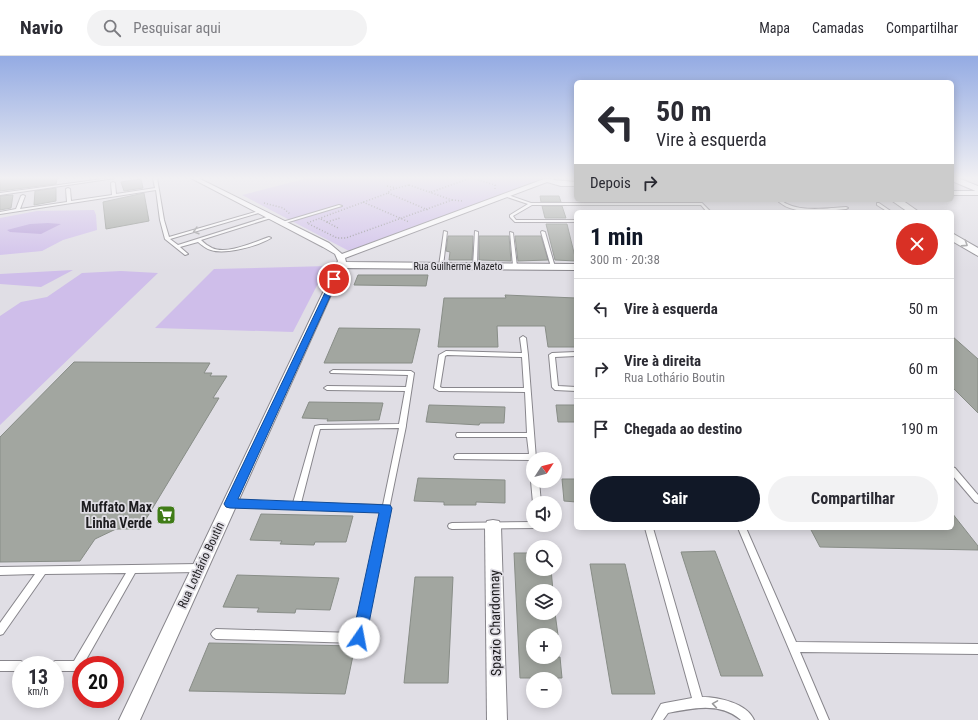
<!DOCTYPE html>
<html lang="pt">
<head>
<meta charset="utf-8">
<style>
  :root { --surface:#fff; --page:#f2f2f3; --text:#2b2b33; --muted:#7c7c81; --line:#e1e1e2; --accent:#111827 }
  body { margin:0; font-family:"Roboto Condensed",sans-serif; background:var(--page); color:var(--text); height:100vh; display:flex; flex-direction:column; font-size:15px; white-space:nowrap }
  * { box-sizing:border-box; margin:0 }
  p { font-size:13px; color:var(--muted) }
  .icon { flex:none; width:22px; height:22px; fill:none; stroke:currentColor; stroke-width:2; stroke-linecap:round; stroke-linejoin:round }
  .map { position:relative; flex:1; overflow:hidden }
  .sheet { position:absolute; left:574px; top:154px; width:380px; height:320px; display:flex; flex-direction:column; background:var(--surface); border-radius:6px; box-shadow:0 2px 10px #0003 }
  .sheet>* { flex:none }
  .guide { position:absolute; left:574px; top:24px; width:380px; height:122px; border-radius:6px; box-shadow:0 2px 10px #0003; background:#fff; color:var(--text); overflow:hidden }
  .needle { width:26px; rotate:54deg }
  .fabs { position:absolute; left:526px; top:396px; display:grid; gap:8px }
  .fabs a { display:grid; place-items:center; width:36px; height:36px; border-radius:50%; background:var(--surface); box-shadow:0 2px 10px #0003; font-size:20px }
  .speed { position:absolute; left:12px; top:600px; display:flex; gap:8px; font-size:20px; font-weight:700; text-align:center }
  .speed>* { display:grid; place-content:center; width:52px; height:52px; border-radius:50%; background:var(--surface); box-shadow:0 2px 10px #0003; line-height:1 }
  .speed small { font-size:10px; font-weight:400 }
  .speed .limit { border:6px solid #d22; background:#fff; color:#111 }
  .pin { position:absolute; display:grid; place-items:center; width:34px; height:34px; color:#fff; margin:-17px; border:2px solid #fff; border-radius:50%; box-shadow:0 1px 4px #0007 }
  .me { position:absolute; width:44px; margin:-22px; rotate:12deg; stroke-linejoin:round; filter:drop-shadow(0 0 3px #0008) }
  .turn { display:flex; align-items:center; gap:14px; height:84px; padding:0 16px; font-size:18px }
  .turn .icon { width:52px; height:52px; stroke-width:2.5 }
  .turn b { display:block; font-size:28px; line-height:34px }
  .then { display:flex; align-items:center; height:38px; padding:0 16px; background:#0003; gap:8px; font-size:15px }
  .round { display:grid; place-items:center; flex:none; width:42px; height:42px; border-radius:21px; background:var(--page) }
  .head { display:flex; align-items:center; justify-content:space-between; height:68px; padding:0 16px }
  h1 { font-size:24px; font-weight:700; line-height:30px; color:var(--accent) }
  .primary-button { display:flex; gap:8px; margin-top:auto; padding:8px 16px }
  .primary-button a { flex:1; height:46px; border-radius:24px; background:var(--accent); color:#fff; font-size:16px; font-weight:700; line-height:46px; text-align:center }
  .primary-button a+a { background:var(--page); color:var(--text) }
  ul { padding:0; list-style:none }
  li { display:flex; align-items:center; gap:12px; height:60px; padding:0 16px; border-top:1px solid var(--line) }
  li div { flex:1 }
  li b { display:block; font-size:15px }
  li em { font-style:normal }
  header { display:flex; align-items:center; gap:24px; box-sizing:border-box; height:56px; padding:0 20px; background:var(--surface); border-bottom:1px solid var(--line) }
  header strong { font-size:19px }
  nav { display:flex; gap:22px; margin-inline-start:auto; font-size:14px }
  .search { width:280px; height:36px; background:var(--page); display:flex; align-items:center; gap:10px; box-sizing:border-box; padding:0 14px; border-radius:22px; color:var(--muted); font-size:15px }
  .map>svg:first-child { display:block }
  .green { fill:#cfbeea }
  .water { fill:#b79edb }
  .building { fill:#a2a6a0; stroke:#888d87 }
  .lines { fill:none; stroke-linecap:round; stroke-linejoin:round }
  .service-casing { stroke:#88868c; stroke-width:2 }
  .minor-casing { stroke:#88868c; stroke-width:2 }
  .secondary-casing { stroke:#88868c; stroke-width:2 }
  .path { stroke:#8b8a8f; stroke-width:1.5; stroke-dasharray:1 2; stroke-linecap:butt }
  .service { fill:#fff; fill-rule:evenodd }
  .minor { fill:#fff; fill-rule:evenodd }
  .secondary { fill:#fff; fill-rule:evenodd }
  .oneway { stroke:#99999a }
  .route { fill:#1a73e8; stroke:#114b97 }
  .labels { text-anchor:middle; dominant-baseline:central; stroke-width:3.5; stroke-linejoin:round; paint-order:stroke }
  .far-street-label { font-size:10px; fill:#1d1c1f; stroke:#e0dee5 }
  .street-label { font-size:12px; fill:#1d1c1f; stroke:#e0dee5 }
  .near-poi-label { font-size:14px; font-weight:bold; fill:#1d1c1f; stroke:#e0dee5; text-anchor:end }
  .near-street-label { font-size:14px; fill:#1d1c1f; stroke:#e0dee5 }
</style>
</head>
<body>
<header>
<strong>Navio</strong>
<div class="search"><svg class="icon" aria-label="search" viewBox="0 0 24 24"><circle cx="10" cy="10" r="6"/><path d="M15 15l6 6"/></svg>Pesquisar aqui</div>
<nav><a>Mapa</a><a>Camadas</a><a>Compartilhar</a></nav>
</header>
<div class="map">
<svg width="978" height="664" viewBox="0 0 978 664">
  <rect width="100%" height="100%" fill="#e0dee5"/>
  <g class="green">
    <path d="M308,122H546L349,195L242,139Z"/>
    <path d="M94,154L96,159L97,174L63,184L42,195L0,199V162L37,155Z"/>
    <path d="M327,210L293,276L155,272L214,213Z"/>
    <path d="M73,214L41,231L0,228V218Z"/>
    <path d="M121,215L158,217L0,369V260L21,246L47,241L82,217Z"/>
  </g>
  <path class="water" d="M48,167L61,168L41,178L10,176L7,174L30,168Z"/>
  <g class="building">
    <path d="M7,122H57L56,128L0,135V123Z"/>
    <path d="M141,123L143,132L124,135L121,126Z"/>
    <path d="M56,132V145L34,149L35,135Z"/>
    <path d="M144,137L149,165L106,173L103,146Z"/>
    <path d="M13,139L11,152L0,154V140Z"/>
    <path d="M540,140H559L561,146H541Z"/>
    <path d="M542,150H562L566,162H545Z"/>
    <path d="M546,168H567L576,205L555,204Z"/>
    <path d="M448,180H473L472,204H449L450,196L446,195Z"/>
    <path d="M479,180H509L511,205L479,204Z"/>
    <path d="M515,180H541L548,204L518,205Z"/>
    <path d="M358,219H428L426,230L354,229Z"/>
    <path d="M505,239L576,242V291H548L545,270H497L498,291H438L444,242H506Z"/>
    <path d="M339,272L420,273L412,307H324Z"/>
    <path d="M952,280L978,303V357L952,331Z"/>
    <path d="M74,306L210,307L204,317H212L210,320H227L213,342H219L140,473H116L95,483L80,505L0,506V381Z"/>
    <path d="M309,346L383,347L379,364L327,365L328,363L302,362Z"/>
    <path d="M429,349L505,351L504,367H480L479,369L426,366Z"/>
    <path d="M556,349H576V366H558Z"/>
    <path d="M418,422L505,424V447L476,446V449H444V446L414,445Z"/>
    <path d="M562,423H576V446L564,445Z"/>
    <path d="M952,457L978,490V494L820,491L810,472H952Z"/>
    <path d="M261,458L353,460L346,486H315L314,489L280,488L282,485L250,484Z"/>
    <path d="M715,495L763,620H721L681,496Z"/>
    <path d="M514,497H533V513H551L553,535H533V557H555L558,579H533V601H560L562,622H520Z"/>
    <path d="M590,508H625L655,638H612Z"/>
    <path d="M237,519L339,522L330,554L296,553L295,557L257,556L259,552L223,551Z"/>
    <path d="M415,521H453L448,627H404Z"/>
    <path d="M209,587L355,590L345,638L189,635Z"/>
  </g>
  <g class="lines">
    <g class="service-casing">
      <g id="service">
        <path d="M110,122H115L0,139V137Z"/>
        <path d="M153,122H157L164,164L169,181L259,155L262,156L170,183L178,189L270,160L272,161L271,162L201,184C204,187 208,190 212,192C227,199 254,186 269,181L271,182C258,190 225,199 211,194C206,193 202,189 198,186L180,191L188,198L185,199L165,183L160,164L156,134L0,158V156L16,153L21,140L23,139L25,140L20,153L67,146L66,133L68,132L70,133L71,145L112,139L111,127L113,126L115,127L116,138L155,132Z"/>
        <path d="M505,138L531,147H702L711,156H707L701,149H532L513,160L516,164H576V166H515L510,161V159L528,148L504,140L503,139Z"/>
        <path d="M779,144H784L782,145C798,157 828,152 846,151L848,152L846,153C825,155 796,160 779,146Z"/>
        <path d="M877,147H879L892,156H888L877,149Z"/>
        <path d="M339,149L342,150L282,168L279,167Z"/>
        <path d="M444,175L447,176L443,210L441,211L439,210Z"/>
        <path d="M475,175L478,176L477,210L475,211L473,210Z"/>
        <path d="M542,175L545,176L555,211V212L551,211L541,176Z"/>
        <path d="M510,176L513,177L517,210L515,211L513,210Z"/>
        <path d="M523,280L526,282L528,299L536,403H533V406L530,404L455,403L454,401L455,399L457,398H529L527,381H457L456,379L457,377H527L525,336L439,335L434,332L439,299L446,295L522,297L520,282ZM447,299L522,301L524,332H442L440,331L445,300Z"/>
        <path d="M576,296V300L555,301L558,330L576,331V335L555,334L552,331L549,299L552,297Z"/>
        <path d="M333,314L411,315L414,317L406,369V370L362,585L359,587L216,583L213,581L211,578L213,575L216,573L355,577L382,455L230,451L227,450L226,448L227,446L230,445L293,447L315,370L320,369L399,368L405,335L327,334L324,332L327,330L406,331L408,319L331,317L330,316ZM399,372L383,449L301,447L320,373Z"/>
        <path d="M952,411L955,412L978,439V447L975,446L952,419Z"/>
        <path d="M533,423V425H539L541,447H533L531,425Z"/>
        <path d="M533,466V469H544L543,471L540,472L452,473L449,472L448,470L449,468L452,467Z"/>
        <path d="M645,472H653L702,641C718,641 747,647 754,664H741C720,646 693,652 668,657L663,664H652L661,648L665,647L692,642Z"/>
        <path d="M738,472H746L796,586L978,588V598L800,596L829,664H819Z"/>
        <path d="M198,508L201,509L202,512L201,515L198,516L135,517L83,609H81L80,613L77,615H55V609H51L52,607L55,605H74L126,517L45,518L3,578L0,579V567L35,518L0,519V511Z"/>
        <path d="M0,605H21L24,607L25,609H21V615H0Z"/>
      </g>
    </g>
    <g class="minor-casing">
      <g id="minor">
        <path d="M191,122H198L329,187L342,198L544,123L555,122L553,124L576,126V130H561L547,126L345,202L346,206L576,208V214L343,212L140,664H119L338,205L335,198L323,191Z"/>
        <rect x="952" y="135" width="26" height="4"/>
        <path d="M493,464L499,465L501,470L507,664H487L485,470L487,465Z"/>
      </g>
    </g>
    <g class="secondary-casing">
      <g id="secondary">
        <path d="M952,122H958L978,130V136L952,125Z"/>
        <path d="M891,144H902L919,156H908Z"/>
        <path d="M952,177L978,192V200L952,185Z"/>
      </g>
    </g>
    <g class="path">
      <path d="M472,122L495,129V134"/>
      <path d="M409,129L452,144L346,182H337L307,167L388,137L390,134Z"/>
      <path d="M387,130L396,132"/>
      <path d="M431,136L471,122"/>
      <path d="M388,137L428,154"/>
      <path d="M452,144L463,145"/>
      <path d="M363,146L409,166"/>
      <path d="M264,147L283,152L290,158"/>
      <path d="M321,163L338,172"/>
      <path d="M327,166L340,162"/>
    </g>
    <use href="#service" class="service"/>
    <use href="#minor" class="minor"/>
    <use href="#secondary" class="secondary"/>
  </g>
  <defs><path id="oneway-chevron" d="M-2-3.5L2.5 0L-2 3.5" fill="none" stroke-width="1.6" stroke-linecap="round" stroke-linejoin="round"/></defs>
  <g class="oneway">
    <use href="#oneway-chevron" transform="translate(196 175) rotate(164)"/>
    <use href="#oneway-chevron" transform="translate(965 188) rotate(33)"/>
    <use href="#oneway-chevron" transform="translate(715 648) rotate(-171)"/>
  </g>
  <linearGradient id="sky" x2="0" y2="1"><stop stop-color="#94abe3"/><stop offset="0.57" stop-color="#f1f0f3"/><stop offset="1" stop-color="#f1f0f3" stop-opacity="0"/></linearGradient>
  <rect width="978" height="214" fill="url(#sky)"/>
  <path class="route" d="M332,222L338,223L238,443L390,449L392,452L366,582L364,587L359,589L354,587L352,582L379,457L230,452L226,451L224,448Z"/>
  <defs>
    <g id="supermarket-square" transform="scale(1)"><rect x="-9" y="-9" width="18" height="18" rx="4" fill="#407c17" stroke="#e0dee5"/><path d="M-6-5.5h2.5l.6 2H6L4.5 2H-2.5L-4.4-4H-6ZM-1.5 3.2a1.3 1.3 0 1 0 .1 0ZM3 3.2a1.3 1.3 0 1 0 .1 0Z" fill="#fff"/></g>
  </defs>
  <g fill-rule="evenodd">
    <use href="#supermarket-square" x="166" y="459"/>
  </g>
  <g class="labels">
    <g class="far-street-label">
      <text x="458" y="210">Rua Guilherme Mazeto</text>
    </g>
    <g class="street-label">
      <text transform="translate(201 509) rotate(-65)">Rua Lothário Boutin</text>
    </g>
    <g class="near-poi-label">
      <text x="152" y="451">Muffato Max<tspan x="152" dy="16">Linha Verde</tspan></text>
    </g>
    <g class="near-street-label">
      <text transform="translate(495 567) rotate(-91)">Spazio Chardonnay</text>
    </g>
  </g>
</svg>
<div class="fabs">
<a><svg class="needle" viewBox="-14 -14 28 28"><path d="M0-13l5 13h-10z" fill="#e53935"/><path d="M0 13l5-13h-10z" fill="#7c7c81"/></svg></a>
<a><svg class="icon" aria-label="sound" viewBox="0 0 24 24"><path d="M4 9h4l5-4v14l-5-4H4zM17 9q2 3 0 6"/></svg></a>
<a><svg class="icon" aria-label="search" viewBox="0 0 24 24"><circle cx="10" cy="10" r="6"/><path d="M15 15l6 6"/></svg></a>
<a><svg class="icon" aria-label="layers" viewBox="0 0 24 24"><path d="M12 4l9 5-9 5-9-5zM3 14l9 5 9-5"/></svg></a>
<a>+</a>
<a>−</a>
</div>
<div class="speed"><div>13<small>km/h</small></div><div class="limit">20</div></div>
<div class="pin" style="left:334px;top:223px;background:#d93025"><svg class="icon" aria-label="arrive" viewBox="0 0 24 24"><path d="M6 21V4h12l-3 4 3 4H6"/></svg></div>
<svg class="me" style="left:359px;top:582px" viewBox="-20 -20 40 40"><circle r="19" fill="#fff"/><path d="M0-13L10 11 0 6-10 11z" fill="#1a73e8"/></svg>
<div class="guide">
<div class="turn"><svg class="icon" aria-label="left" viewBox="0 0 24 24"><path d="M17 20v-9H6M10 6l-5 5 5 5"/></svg><div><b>50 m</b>Vire à esquerda</div></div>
<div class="then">Depois<svg class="icon" aria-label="right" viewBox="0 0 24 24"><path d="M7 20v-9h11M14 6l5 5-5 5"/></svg></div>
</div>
<section class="sheet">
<div class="head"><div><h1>1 min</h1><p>300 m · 20:38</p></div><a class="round" style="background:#d93025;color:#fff"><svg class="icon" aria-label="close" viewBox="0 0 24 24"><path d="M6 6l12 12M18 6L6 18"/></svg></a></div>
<ul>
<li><svg class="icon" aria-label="left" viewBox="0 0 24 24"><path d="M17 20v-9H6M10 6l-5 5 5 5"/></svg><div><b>Vire à esquerda</b></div><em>50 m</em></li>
<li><svg class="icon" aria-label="right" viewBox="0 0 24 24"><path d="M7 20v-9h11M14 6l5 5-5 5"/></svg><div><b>Vire à direita</b><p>Rua Lothário Boutin</p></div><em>60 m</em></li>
<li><svg class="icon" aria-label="arrive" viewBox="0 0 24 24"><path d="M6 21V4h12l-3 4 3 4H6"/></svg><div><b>Chegada ao destino</b></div><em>190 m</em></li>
</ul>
<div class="primary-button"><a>Sair</a><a>Compartilhar</a></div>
</section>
</div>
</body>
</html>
